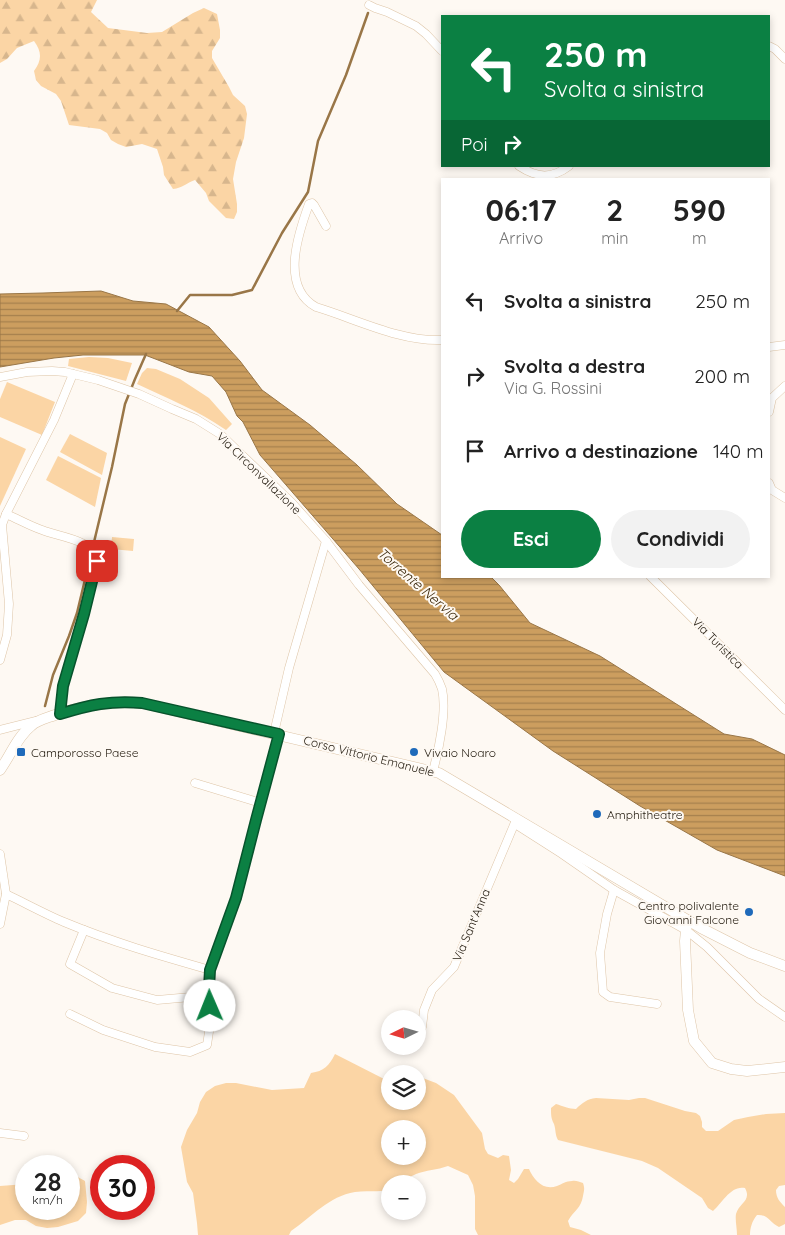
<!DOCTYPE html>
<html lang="it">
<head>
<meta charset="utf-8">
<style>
  :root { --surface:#fff; --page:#f2f2f2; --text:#222; --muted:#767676; --accent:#0b8043 }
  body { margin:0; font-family:Quicksand,sans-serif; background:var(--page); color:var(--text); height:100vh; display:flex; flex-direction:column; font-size:19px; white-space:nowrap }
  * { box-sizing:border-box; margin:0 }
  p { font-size:16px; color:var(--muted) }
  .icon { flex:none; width:28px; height:28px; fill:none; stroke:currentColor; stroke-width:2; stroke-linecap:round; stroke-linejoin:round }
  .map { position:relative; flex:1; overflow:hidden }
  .drawer { position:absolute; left:441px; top:178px; width:329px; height:400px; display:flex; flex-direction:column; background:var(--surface); border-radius:0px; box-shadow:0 2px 8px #0003 }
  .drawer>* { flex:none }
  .hud { position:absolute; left:441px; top:15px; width:329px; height:152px; border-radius:0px; box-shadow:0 2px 8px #0003; background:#0b8043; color:#fff; overflow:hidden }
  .needle { width:32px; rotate:265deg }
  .tools { position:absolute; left:381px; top:1010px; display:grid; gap:10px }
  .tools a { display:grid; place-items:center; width:45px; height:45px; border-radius:50%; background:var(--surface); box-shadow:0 2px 8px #0003; font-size:25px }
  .speed { position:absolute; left:15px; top:1155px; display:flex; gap:10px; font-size:25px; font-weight:700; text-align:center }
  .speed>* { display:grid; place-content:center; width:65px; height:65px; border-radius:50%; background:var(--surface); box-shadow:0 2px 8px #0003; line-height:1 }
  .speed small { font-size:12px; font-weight:400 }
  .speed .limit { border:8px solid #d22; background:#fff; color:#111 }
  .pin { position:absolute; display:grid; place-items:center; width:42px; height:42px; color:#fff; margin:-21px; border-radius:10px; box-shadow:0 2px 8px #0006 }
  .me { position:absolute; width:55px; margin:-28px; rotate:359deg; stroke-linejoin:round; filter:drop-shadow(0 0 4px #0008) }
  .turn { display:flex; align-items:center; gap:18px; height:105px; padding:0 20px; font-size:22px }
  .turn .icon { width:65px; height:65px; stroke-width:2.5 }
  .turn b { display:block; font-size:35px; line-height:42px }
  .then { display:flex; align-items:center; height:48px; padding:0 20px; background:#0003; gap:10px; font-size:19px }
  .eta { display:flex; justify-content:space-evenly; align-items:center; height:85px; text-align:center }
  .eta b { font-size:30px; font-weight:800; line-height:35px }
  .cta { display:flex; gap:10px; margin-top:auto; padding:10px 20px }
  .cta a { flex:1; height:58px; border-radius:30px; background:var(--accent); color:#fff; font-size:20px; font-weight:800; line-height:58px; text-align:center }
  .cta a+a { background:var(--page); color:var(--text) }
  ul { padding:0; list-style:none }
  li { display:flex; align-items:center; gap:15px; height:75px; padding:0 20px }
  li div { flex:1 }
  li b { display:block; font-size:19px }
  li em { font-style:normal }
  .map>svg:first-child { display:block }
  .green { fill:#fbd5a5; fill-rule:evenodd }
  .forest { fill:url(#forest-firs) }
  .water { fill:url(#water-rules); stroke:#997647 }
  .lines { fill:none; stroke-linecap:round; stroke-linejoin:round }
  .stream { stroke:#997647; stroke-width:2.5 }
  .minor-casing { stroke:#dec5a7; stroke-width:9 }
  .major-casing { stroke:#dec5a7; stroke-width:11 }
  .minor { stroke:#fff; stroke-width:8 }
  .major { stroke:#fff; stroke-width:10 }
  .route-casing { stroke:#07532c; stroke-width:12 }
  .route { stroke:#0b8043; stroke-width:9 }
  .poi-dot { fill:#1f6aba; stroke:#fef9f3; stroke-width:2 }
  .labels { text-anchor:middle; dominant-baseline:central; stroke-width:4; stroke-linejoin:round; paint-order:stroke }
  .street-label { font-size:12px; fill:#221a0e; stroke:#fef9f3 }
  .poi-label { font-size:12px; fill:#221a0e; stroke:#fef9f3; text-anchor:start }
  .water-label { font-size:14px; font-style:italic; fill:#3c290c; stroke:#fef9f3 }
</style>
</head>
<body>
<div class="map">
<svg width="785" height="1235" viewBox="0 0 785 1235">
  <defs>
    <pattern id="forest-firs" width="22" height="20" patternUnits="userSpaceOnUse" patternTransform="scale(1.25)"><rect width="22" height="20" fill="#fbd5a5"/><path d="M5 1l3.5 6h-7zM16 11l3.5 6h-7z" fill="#d7b68d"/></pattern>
    <pattern id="water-rules" width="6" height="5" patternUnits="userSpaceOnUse" patternTransform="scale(1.25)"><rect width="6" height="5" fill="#cc9e5f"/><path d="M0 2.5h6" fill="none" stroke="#a5804d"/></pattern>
  </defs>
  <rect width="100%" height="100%" fill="#fef9f3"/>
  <g class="green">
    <path d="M89,357L108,358L132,363L126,381L68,366L69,359Z"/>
    <path d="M147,368L156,369L180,379L209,398L232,424L226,430C199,411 167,398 137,384L142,373Z"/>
    <path d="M7,382L55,402L42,435L0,417V399Z"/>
    <path d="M70,434L107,453L102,475L60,452Z"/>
    <path d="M0,437L26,449L0,506Z"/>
    <path d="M58,456L101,478L95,507L46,480Z"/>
    <path d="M112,537L134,539L133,551L111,549Z"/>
    <path d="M335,1054L388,1081L390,1083V1101H418V1080L420,1077L436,1083L454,1095L482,1133L485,1149L488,1154L498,1158L503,1155L509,1156L511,1170L509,1180L514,1183L518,1179L524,1169H529C534,1180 543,1191 557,1186C562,1184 566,1181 572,1181C576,1180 579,1182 583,1183C585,1189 584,1190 583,1196C581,1209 574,1210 568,1221L570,1227L581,1230L591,1235H478L475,1229V1196L473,1185L468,1175L448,1166C437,1170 426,1170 416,1174C405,1179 404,1184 390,1184V1189C378,1193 367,1190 355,1192C329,1196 312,1217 291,1231L289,1235H198L197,1223L193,1193L187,1182L181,1147L187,1130L197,1113L200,1102L206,1092L215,1086L226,1083H236L272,1090L304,1088L311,1073C324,1071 329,1066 335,1054ZM390,1129H418V1156H390Z"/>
    <path d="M596,1098L629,1100L639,1098H645L685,1111L696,1113L700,1116L702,1122V1127L706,1131H718L734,1120L748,1117L766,1114L785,1113V1185L779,1186L776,1190C776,1198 780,1202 785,1207V1224L779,1227C770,1223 768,1214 757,1215C752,1221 750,1228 750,1235H737C737,1228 735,1220 736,1214C739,1203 752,1201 745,1188C731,1185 722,1203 713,1211L708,1208L702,1198L658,1168L642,1161L558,1140C555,1135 556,1130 554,1124C551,1118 551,1115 551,1108L556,1104C563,1106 569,1109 576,1109C582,1103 587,1099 596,1098Z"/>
    <path d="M76,1176L85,1181L87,1202L86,1213L78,1221L58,1227L47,1228L36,1226L26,1220H15L0,1225V1186L26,1184V1209H69V1177Z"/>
  </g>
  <path class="forest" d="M0,0H97L91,12L108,28L147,33L162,32L193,13L204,8L217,14L220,30V38L212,51V58L229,87L233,95L245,106L247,114L244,138L236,162L233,179L237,204V212L234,219L226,218L209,201L206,193L195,180C186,183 183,188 173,189L164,175L163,167L157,149L142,144L126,147L118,144L111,140L107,133L100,129L69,125L61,101L56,94L41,86L36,80L34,71C42,60 42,52 34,41L17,48L7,59L0,63Z"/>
  <path class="water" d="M101,291L133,301L166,304L209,327L240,361L262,390L310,425L357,465L397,504L442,535V576H490L499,585L530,623L600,656L724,734L752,739L785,755V876L717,850L640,806L553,751L444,672L359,569L260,455L243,422L237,416L226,392L212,376L189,372L145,355H83L54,358L0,367V294L43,293Z"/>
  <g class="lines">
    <g class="stream">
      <path d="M177,311L190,295H232L252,290L282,233L308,192L318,141L346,75L368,13"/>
      <path d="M45,706L53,675L69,636L77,613L112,467L125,404L135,379L146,354"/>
    </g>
    <g class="minor-casing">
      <g id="minor">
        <path d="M369,5L375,8L387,12L416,26L426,34L442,51"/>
        <path d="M769,46L775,49L785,59"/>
        <path d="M519,166C537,178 552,179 569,166"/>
        <path d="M326,226L314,205L312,203L309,204C298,234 280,287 316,307C356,319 401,342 442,340"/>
        <path d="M769,347L785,345"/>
        <path d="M0,377L27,372L52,371L65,372L98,380L139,394L172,409L196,419L220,434L292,503L326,541L359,585L435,674C438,679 440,683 442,689C447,711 439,749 433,771"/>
        <path d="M769,412L772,398L785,386"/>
        <path d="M769,483L772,490L785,498"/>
        <path d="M6,514C18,519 30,526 42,530C59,537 94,539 97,561L84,614L63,685L60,714"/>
        <path d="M650,576L785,710"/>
        <path d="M0,660L7,635L9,604L2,525L6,514L54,420L73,374"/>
        <path d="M0,730L35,721"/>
        <path d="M274,733L289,668L326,541"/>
        <path d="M195,783L261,803"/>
        <path d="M515,824L562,854L614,890L686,930L707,947L759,999L785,1017"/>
        <path d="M0,854L6,894L0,924"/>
        <path d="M614,890L607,914L600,953L603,992L610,997L657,1004"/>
        <path d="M6,894C25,903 45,914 64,922C112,942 161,956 210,970"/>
        <path d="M84,930L70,964L112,988L157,1000L191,997L209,983"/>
        <path d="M70,1014L103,1030L155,1047L190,1052L207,1045L210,1025L209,988L210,970L237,898L252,837L279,735"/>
        <path d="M422,1027L424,1010L432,990L454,967L516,820"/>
        <path d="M0,1133L24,1136"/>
      </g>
    </g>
    <g class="major-casing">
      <g id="major">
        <path d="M0,770C10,756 17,737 31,726C37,720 47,718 55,715C84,705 112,700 142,703L439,773L701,928L750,953L785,966"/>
        <path d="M688,920L686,930L685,941L688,1010L694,1041L712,1063L731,1069L747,1071L785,1067"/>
      </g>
    </g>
    <use href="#minor" class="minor"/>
    <use href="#major" class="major"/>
  </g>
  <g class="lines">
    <g class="route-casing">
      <path id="route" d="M97,561L84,614L63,686L60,714C89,705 111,700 142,703L279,734L256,820L236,898L210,970L209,988L210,1006"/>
    </g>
    <use href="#route" class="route"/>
  </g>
  <g class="poi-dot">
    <rect x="16" y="747" width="10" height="10" rx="2.5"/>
    <circle cx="414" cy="752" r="5"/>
    <circle cx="597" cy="814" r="5"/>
    <circle cx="749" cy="912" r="5"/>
  </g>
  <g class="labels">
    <g class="street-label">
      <text transform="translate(259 473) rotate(44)">Via Circonvallazione</text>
      <text transform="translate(718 643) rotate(45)">Via Turistica</text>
      <text transform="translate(369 756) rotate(14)">Corso Vittorio Emanuele</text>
      <text transform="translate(471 925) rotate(-67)">Via Sant'Anna</text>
    </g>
    <g class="poi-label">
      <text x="31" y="752">Camporosso Paese</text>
      <text x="424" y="752">Vivaio Noaro</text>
      <text x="607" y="814">Amphitheatre</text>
      <text x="739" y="905" text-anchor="end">Centro polivalente<tspan x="739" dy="14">Giovanni Falcone</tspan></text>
    </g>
    <g class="water-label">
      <text transform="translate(418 584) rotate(41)">Torrente Nervia</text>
    </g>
  </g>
</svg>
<div class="tools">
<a><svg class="needle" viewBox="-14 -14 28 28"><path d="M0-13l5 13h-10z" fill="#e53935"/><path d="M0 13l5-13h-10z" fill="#767676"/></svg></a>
<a><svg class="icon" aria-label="layers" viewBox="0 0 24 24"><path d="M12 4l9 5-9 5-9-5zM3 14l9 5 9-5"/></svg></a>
<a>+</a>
<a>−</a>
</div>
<div class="speed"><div>28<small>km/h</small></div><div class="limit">30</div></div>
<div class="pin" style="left:97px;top:561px;background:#d93025"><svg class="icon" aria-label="arrive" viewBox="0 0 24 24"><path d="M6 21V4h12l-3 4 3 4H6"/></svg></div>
<svg class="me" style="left:210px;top:1006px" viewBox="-20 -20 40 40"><circle r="19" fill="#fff"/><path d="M0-13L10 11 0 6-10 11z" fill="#0b8043"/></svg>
<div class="hud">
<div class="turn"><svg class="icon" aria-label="left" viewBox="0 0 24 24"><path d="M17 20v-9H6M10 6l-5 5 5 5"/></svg><div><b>250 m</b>Svolta a sinistra</div></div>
<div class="then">Poi<svg class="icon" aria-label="right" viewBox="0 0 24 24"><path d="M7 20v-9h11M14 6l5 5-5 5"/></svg></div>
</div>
<section class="drawer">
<div class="eta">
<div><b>06:17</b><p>Arrivo</p></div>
<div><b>2</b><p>min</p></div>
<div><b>590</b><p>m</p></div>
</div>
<ul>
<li><svg class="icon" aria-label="left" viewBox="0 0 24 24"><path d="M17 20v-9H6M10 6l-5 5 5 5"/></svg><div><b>Svolta a sinistra</b></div><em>250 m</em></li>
<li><svg class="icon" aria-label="right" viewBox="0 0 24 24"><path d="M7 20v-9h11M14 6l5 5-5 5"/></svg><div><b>Svolta a destra</b><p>Via G. Rossini</p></div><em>200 m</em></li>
<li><svg class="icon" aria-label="arrive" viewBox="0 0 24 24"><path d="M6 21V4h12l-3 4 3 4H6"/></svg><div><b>Arrivo a destinazione</b></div><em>140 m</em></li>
</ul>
<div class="cta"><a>Esci</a><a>Condividi</a></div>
</section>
</div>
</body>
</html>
